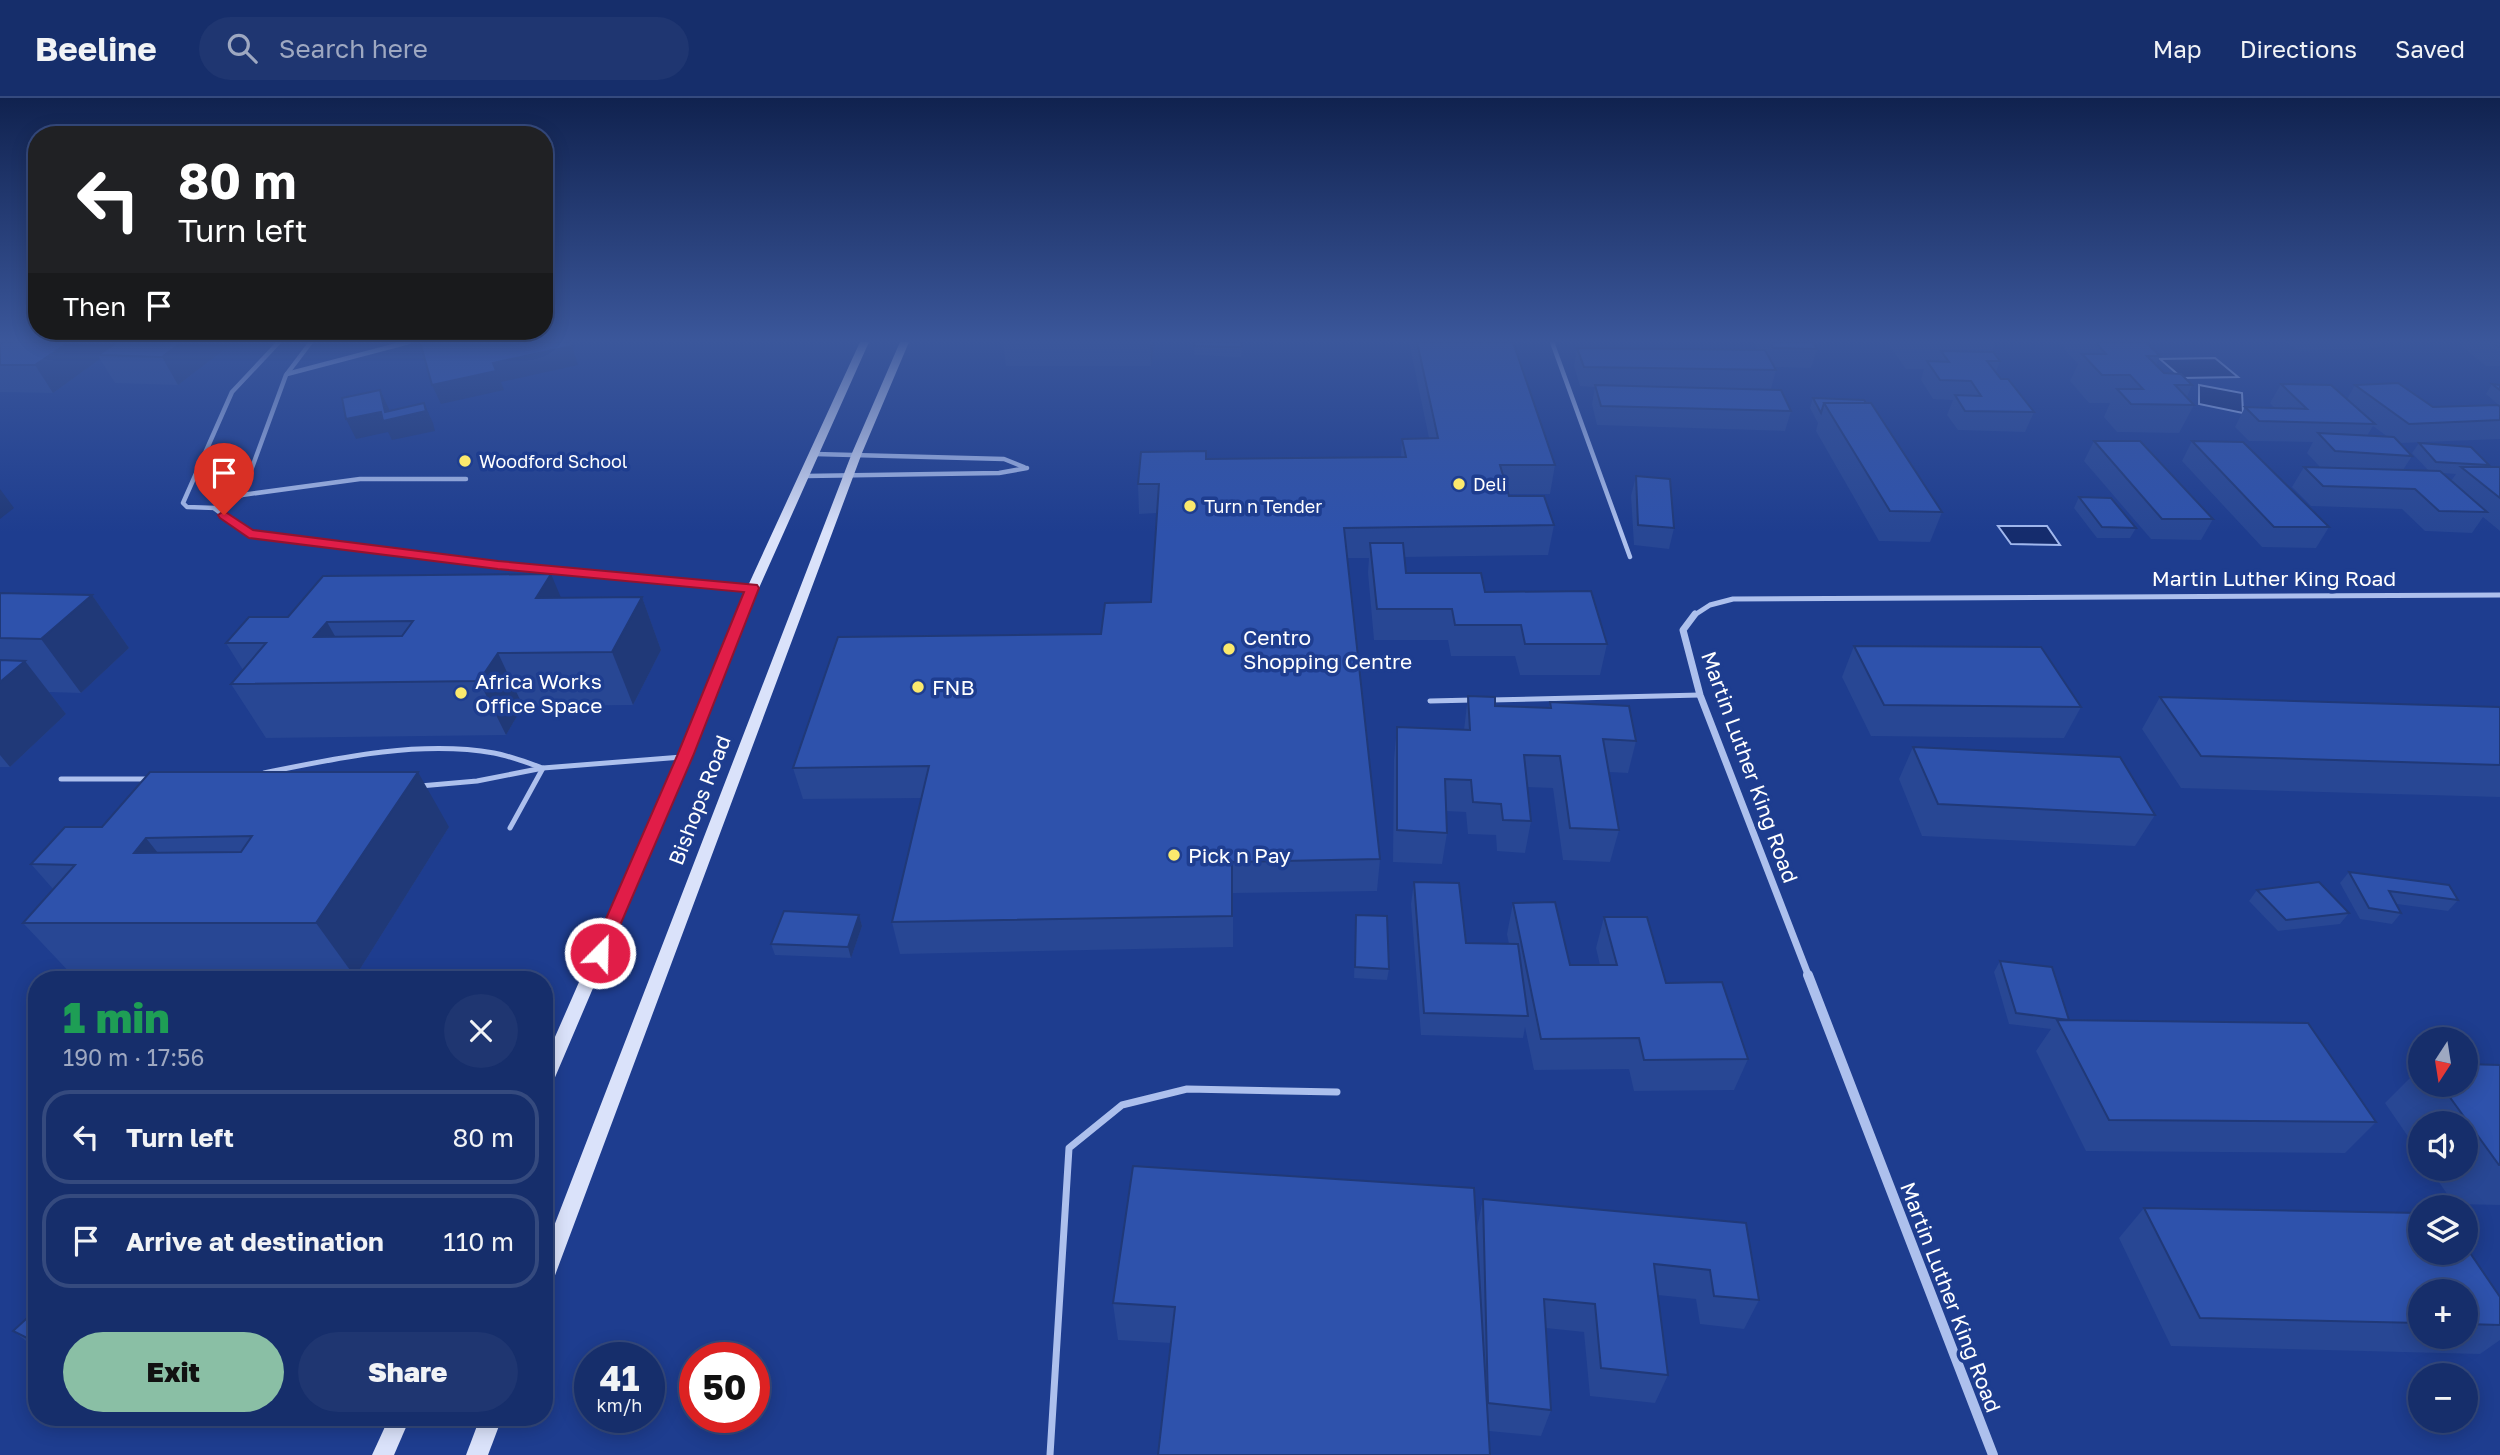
<!DOCTYPE html>
<html lang="en">
<head>
<meta charset="utf-8">
<style>
  :root { --surface:#162e6b; --page:#1f3671; --text:#f1f3f6; --muted:#9ea8c1; --line:#354a7e; --accent:#8abfa5 }
  body { margin:0; font-family:"Golos Text",sans-serif; background:var(--page); color:var(--text); height:100vh; display:flex; flex-direction:column; font-size:26px; white-space:nowrap }
  * { box-sizing:border-box; margin:0 }
  p { font-size:23px; color:var(--muted) }
  .icon { flex:none; width:38px; height:38px; fill:none; stroke:currentColor; stroke-width:2; stroke-linecap:round; stroke-linejoin:round }
  .map { position:relative; flex:1; overflow:hidden }
  .panel { position:absolute; left:28px; top:873px; width:525px; height:455px; display:flex; flex-direction:column; background:var(--surface); border-radius:28px; box-shadow:0 4px 18px #0003,0 0 0 2px var(--line) }
  .panel>* { flex:none }
  .top-card { position:absolute; left:28px; top:28px; width:525px; height:214px; border-radius:28px; box-shadow:0 4px 18px #0003,0 0 0 2px var(--line); background:#202124; color:#fff; overflow:hidden }
  .needle { width:46px; rotate:192deg }
  .controls { position:absolute; left:2408px; top:929px; display:grid; gap:14px }
  .controls a { display:grid; place-items:center; width:70px; height:70px; border-radius:50%; background:var(--surface); box-shadow:0 4px 18px #0003,0 0 0 2px var(--line); font-size:35px }
  .speed { position:absolute; left:574px; top:1244px; display:flex; gap:14px; font-size:35px; font-weight:700; text-align:center }
  .speed>* { display:grid; place-content:center; width:91px; height:91px; border-radius:50%; background:var(--surface); box-shadow:0 4px 18px #0003,0 0 0 2px var(--line); line-height:1 }
  .speed small { font-size:18px; font-weight:400 }
  .speed .limit { border:10px solid #d22; background:#fff; color:#111 }
  .pin { position:absolute; display:grid; place-items:center; width:60px; height:60px; color:#fff; margin:-72px -30px; border-radius:50% 50% 50% 0; rotate:-45deg; box-shadow:0 0 7px #0007 }
  .pin .icon { rotate:45deg }
  .me { position:absolute; width:77px; margin:-38px; rotate:23deg; stroke-linejoin:round; filter:drop-shadow(0 0 5px #0008) }
  .turn { display:flex; align-items:center; gap:24px; height:147px; padding:0 35px; font-size:32px }
  .turn .icon { width:91px; height:91px; stroke-width:2.5 }
  .turn b { display:block; font-size:49px; line-height:60px }
  .then { display:flex; align-items:center; height:66px; padding:0 35px; background:#0003; gap:14px; font-size:26px }
  .round { display:grid; place-items:center; flex:none; width:74px; height:74px; border-radius:37px; background:var(--page) }
  .head { display:flex; align-items:center; justify-content:space-between; height:119px; padding:0 35px }
  h1 { font-size:42px; font-weight:800; line-height:52px; color:#1e9e55 }
  .cta { display:flex; gap:14px; margin-top:auto; padding:14px 35px }
  .cta a { flex:1; height:80px; border-radius:42px; background:var(--accent); color:#111; font-size:28px; font-weight:800; line-height:80px; text-align:center }
  .cta a+a { background:var(--page); color:var(--text) }
  ul { padding:0; list-style:none }
  li { display:flex; align-items:center; gap:21px; height:94px; margin:0 14px 10px; padding:0 21px; border:4px solid var(--line); border-radius:28px }
  li div { flex:1 }
  li b { display:block; font-size:26px }
  li em { font-style:normal }
  header { display:flex; align-items:center; gap:42px; box-sizing:border-box; height:98px; padding:0 35px; background:var(--surface); border-bottom:2px solid var(--line) }
  header strong { font-size:33px }
  nav { display:flex; gap:38px; margin-inline-start:auto; font-size:24px }
  .search { width:490px; height:63px; background:var(--page); display:flex; align-items:center; gap:18px; box-sizing:border-box; padding:0 24px; border-radius:38px; color:var(--muted); font-size:26px }
  .map>svg:first-child { display:block }
  .water { fill:#152c6d; stroke:#a1b8ee; stroke-width:2 }
  .lines { fill:none; stroke-linecap:round; stroke-linejoin:round }
  .service-far2 { stroke:#adc0ed; stroke-width:4.5 }
  .service-far1 { stroke:#adc0ed; stroke-width:5 }
  .service { stroke:#adc0ed; stroke-width:7 }
  .minor-far2 { stroke:#adc0ed; stroke-width:5 }
  .minor-far1 { stroke:#adc0ed; stroke-width:7 }
  .minor { stroke:#adc0ed; stroke-width:10 }
  .secondary { fill:#dae2fa; fill-rule:evenodd }
  .wall { fill:#284794; fill-rule:evenodd }
  .shaded-wall { fill:#203978 }
  .building { fill:#2e52ac; stroke:#203978; stroke-width:2; fill-rule:evenodd }
  .route { fill:#e11d48; stroke:#92132f; stroke-width:2 }
  .poi-dot { fill:#fbe96d; stroke:#1e3d8f; stroke-width:2.5 }
  .labels { text-anchor:middle; dominant-baseline:central; stroke-width:7; stroke-linejoin:round; paint-order:stroke }
  .far-poi-label { font-size:18px; fill:#fff; stroke:#1e3d8f; text-anchor:start }
  .street-label { font-size:21px; fill:#fff; stroke:#1e3d8f }
  .poi-label { font-size:21px; fill:#fff; stroke:#1e3d8f; text-anchor:start }
</style>
</head>
<body>
<header>
<strong>Beeline</strong>
<div class="search"><svg class="icon" aria-label="search" viewBox="0 0 24 24"><circle cx="10" cy="10" r="6"/><path d="M15 15l6 6"/></svg>Search here</div>
<nav><a>Map</a><a>Directions</a><a>Saved</a></nav>
</header>
<div class="map">
<svg width="2500" height="1357" viewBox="0 0 2500 1357">
  <rect width="100%" height="100%" fill="#1e3d8f"/>
  <g class="water">
    <path d="M2215,260L2238,279L2182,280L2160,261Z"/>
    <path d="M2199,287L2242,295L2243,315L2199,306Z"/>
    <path d="M1998,428H2047L2060,447L2011,446Z"/>
  </g>
  <g class="lines">
    <g class="service-far2">
      <path d="M279,244L232,294L183,405L187,409L216,410L242,397L286,277L311,244"/>
      <path d="M1552,244L1630,459"/>
      <path d="M287,276L409,244"/>
      <path d="M815,356L1004,361L1024,369"/>
      <path d="M806,378L999,375L1027,370"/>
      <path d="M242,397L360,381H466"/>
      <path d="M215,411L249,436L498,467L753,490"/>
    </g>
    <g class="service-far1">
      <path d="M1490,602L1700,597"/>
      <path d="M1430,603L1473,602"/>
      <path d="M264,675C337,660 419,642 494,655C510,658 525,664 540,669"/>
      <path d="M61,681H149"/>
      <path d="M420,688L477,683L543,670L682,659"/>
      <path d="M510,730L543,670"/>
    </g>
    <path class="service" d="M1050,1357L1069,1050L1122,1007L1187,991L1337,994"/>
    <path class="minor-far2" d="M1693,518L1710,507L1733,501L2500,497"/>
    <path class="minor-far1" d="M1695,516L1683,532L1700,597L1809,879"/>
    <path class="minor" d="M1808,877L1993,1357"/>
    <g class="secondary">
      <path d="M860,244H869L759,490L692,658L553,984L550,989L544,991V964L678,658L747,490Z"/>
      <path d="M900,244H909L862,355L554,1180L551,1187L544,1189V1154L852,355Z"/>
      <path d="M389,1320H410L394,1357H372Z"/>
      <path d="M480,1320H502L488,1357H466Z"/>
    </g>
  </g>
  <g class="wall">
    <path d="M0,244H234L178,287L115,285L100,261L53,295L0,294Z"/>
    <path d="M1003,244H1154L1151,268H1006Z"/>
    <path d="M1195,244H1243L1241,259L1194,257Z"/>
    <path d="M1409,244H1513L1555,367L1550,396H1508L1509,398L1554,427L1548,457L1404,459L1406,475L1485,494L1607,546L1600,577H1520L1515,558H1451L1448,542H1374L1368,475L1369,460H1347L1380,761L1377,793L1233,795V849L900,856L892,824L922,700L803,701L793,670L1101,536L1151,504L1157,415L1139,416L1138,386L1206,353L1207,361L1401,359L1402,341L1429,340Z"/>
    <path d="M1754,244H1813L1817,251L1811,270L1775,269L1776,272L1771,291L1712,290L1791,313L1785,333L1597,327L1592,306L1595,289L1580,288L1574,268L1577,250L1758,252Z"/>
    <path d="M1887,244H1996L1992,254L2000,263L1996,274L2001,281L2034,314L2025,334L1958,332L1947,317L1953,302L1933,301L1921,282L1924,271H1906Z"/>
    <path d="M2060,244H2146L2160,258L2156,267L2164,275L2192,287L2187,299L2194,307L2179,335L2117,334L2104,319L2110,305H2089L2070,283L2078,266L2060,246Z"/>
    <path d="M2194,244H2229L2228,245Z"/>
    <path d="M2286,244H2383L2379,250L2299,253Z"/>
    <path d="M2461,244H2500V268H2486L2460,247Z"/>
    <path d="M2281,286L2347,301L2355,287L2433,309L2500,308V341L2400,345L2412,358L2403,372H2428L2412,355L2419,345L2489,367L2488,369H2500V433L2483,419L2472,435L2425,433L2402,411L2311,408L2292,389L2304,369H2320L2307,355L2313,344L2249,343L2235,329L2245,309L2275,310L2270,305ZM2373,328L2388,339L2367,338ZM2442,375L2456,376L2451,383Z"/>
    <path d="M2492,286L2500,287V308L2486,296Z"/>
    <path d="M1813,300L1864,302L1942,414L1930,444L1879,443L1816,333L1818,325L1810,310Z"/>
    <path d="M2094,343L2213,421L2201,442L2151,441L2084,363Z"/>
    <path d="M2192,343L2329,429L2316,450L2262,449L2182,363Z"/>
    <path d="M1636,378L1674,430L1669,451L1634,447L1631,398Z"/>
    <path d="M2079,399L2136,430L2130,440H2097L2074,410Z"/>
    <path d="M0,495L92,497L129,550L81,595L49,594L66,616L10,669H0Z"/>
    <path d="M642,499L661,552L633,607L523,608L506,637L266,640L231,586L243,572L226,545L288,519L562,500Z"/>
    <path d="M1854,548L2081,609L2064,640L1871,638L1842,579Z"/>
    <path d="M1468,598L1495,608L1549,610L1550,604L1636,643L1628,675L1609,674L1619,732L1610,764L1563,762L1553,690L1527,689L1531,723L1525,755L1497,753L1496,737L1468,736L1466,714L1446,713L1447,735L1442,766L1393,764L1394,661L1397,629L1464,632Z"/>
    <path d="M2160,599L2500,609V699L2181,690L2142,631Z"/>
    <path d="M1913,649L2155,717L2135,748L1922,738L1899,681Z"/>
    <path d="M102,729H449L355,879H74L23,825L53,791L31,766Z"/>
    <path d="M2349,774L2458,802L2448,813L2397,806L2401,815L2392,826L2360,821L2340,785Z"/>
    <path d="M1414,784L1466,845L1509,846L1507,836L1513,805L1570,867H1600L1596,850L1604,819L1666,885L1748,961L1734,992L1634,993L1629,971L1534,972L1525,929L1523,940L1421,937L1411,806Z"/>
    <path d="M2257,792L2349,815L2340,826L2278,833L2249,803Z"/>
    <path d="M859,817L862,828L851,860L775,857L771,846Z"/>
    <path d="M1356,817L1389,871L1387,882L1354,880Z"/>
    <path d="M2000,863L2069,922L2376,1024L2345,1055L2086,1053L2036,953L2051,931L2009,926L1994,874Z"/>
    <path d="M2500,967V1107L2454,1106L2430,1071H2466V1026H2420V1056L2385,1005L2420,970V987H2466Z"/>
    <path d="M1483,1101L1746,1125L1759,1202L1744,1231L1700,1226L1696,1201L1658,1197L1668,1277L1655,1305L1590,1298L1584,1234L1546,1230L1551,1312L1541,1338L1489,1333L1171,1245L1118,1242L1113,1205L1477,1130Z"/>
    <path d="M2144,1110L2500,1199V1242L2480,1256L2171,1248L2119,1140ZM2420,1194H2466V1239H2420Z"/>
    <path d="M37,1211V1251L13,1233Z"/>
  </g>
  <g class="shaded-wall">
    <path d="M69,244H124L98,257L100,261L53,295L35,267Z"/>
    <path d="M182,244H234L178,287L162,259Z"/>
    <path d="M1150,244H1154L1151,268Z"/>
    <path d="M572,248L578,267L501,284L504,292L441,306L432,287L493,265Z"/>
    <path d="M380,292L389,311L391,321L424,305L433,325L435,333L392,342L388,334L356,341L346,321L381,314H385Z"/>
    <path d="M0,391L14,410L0,421Z"/>
    <path d="M551,476L573,528L536,500Z"/>
    <path d="M92,497L129,550L81,595L41,541Z"/>
    <path d="M642,499L661,552L633,607L612,554Z"/>
    <path d="M327,524L357,577L314,539Z"/>
    <path d="M498,555L523,608L506,637L479,583Z"/>
    <path d="M25,563L66,616L10,669L0,657V584Z"/>
    <path d="M418,674L449,729L355,879L316,825Z"/>
    <path d="M146,740L189,794L134,755Z"/>
    <path d="M859,817L862,828L851,860L848,849Z"/>
  </g>
  <g class="building">
    <path d="M3,244H69L35,267H0V246Z"/>
    <path d="M118,244H182L162,259L98,257Z"/>
    <path d="M420,244H570L572,248L493,265L496,273L432,287Z"/>
    <path d="M1195,244H1242L1241,249L1194,248Z"/>
    <path d="M1417,244H1513L1555,367H1500L1509,398H1544L1554,427L1344,430L1380,761L1232,764V818L892,824L929,668L793,670L838,539L1101,536L1105,505L1151,504L1159,386H1138L1141,354L1206,353V361L1406,359L1402,341L1438,340Z"/>
    <path d="M1770,244H1813L1817,251L1773,250Z"/>
    <path d="M2095,244H2146L2160,258H2147L2164,275L2181,276L2192,287H2175L2194,307L2131,306L2117,291H2143L2130,277H2102L2082,256H2106Z"/>
    <path d="M2492,244H2500V249H2498Z"/>
    <path d="M1577,250L1765,252L1776,272L1584,269Z"/>
    <path d="M1941,253L1993,254L2000,263H1987L2001,281H2008L2034,314L1965,313L1955,297L1981,298L1971,283L1940,282L1927,263L1949,264Z"/>
    <path d="M2398,285L2433,309L2497,307L2500,308V322L2409,326L2355,287Z"/>
    <path d="M2281,286L2331,287L2375,326L2259,323L2245,309L2307,311Z"/>
    <path d="M2492,286L2500,287V292Z"/>
    <path d="M1595,287L1781,292L1791,313L1601,308Z"/>
    <path d="M380,292L385,314L424,305L426,313L383,323L381,314L346,321L342,300Z"/>
    <path d="M1813,300L1864,302L1866,305H1824L1821,315Z"/>
    <path d="M1824,305H1871L1942,414L1890,413Z"/>
    <path d="M2318,335L2394,339L2412,358L2335,353Z"/>
    <path d="M2094,343H2140L2213,421H2162Z"/>
    <path d="M2192,343L2243,344L2329,429H2274Z"/>
    <path d="M2419,345L2471,349L2489,367L2436,364Z"/>
    <path d="M2304,369L2440,373L2487,414L2439,413L2415,391L2323,388Z"/>
    <path d="M2461,369H2500V400Z"/>
    <path d="M1636,378L1670,381L1674,430L1638,427Z"/>
    <path d="M2079,399L2111,400L2136,430L2102,429Z"/>
    <path d="M1370,445H1403L1406,475H1481L1485,494L1591,493L1607,546H1525L1521,527H1455L1452,511H1377Z"/>
    <path d="M551,476L536,500L642,499L612,554L498,555L479,583L231,586L266,545H226L249,519H288L323,478ZM413,523L402,538L314,539L327,524Z"/>
    <path d="M0,495L92,497L41,541L0,540Z"/>
    <path d="M1854,548L2041,549L2081,609L1884,607Z"/>
    <path d="M0,562L25,563L0,584Z"/>
    <path d="M1468,598L1495,599V608L1551,610L1550,604L1629,608L1636,643L1603,641L1619,732L1570,730L1560,658L1524,657L1531,723L1503,722L1501,706L1473,704L1471,682L1445,681L1447,735L1397,732V629L1470,632Z"/>
    <path d="M2160,599L2500,609V667L2201,658Z"/>
    <path d="M1913,649L2120,659L2155,717L1938,706Z"/>
    <path d="M150,674H418L316,825H23L75,767L31,766L65,729H102ZM252,738L241,754L134,755L146,740Z"/>
    <path d="M2349,774L2449,787L2458,802L2389,793L2401,815L2369,810Z"/>
    <path d="M1414,784L1459,785L1466,845L1518,846L1528,918L1424,915Z"/>
    <path d="M2319,784L2349,815L2286,822L2257,792Z"/>
    <path d="M1555,804L1570,867H1617L1604,819H1647L1666,885L1722,884L1748,961L1644,962L1639,940L1541,941L1513,805Z"/>
    <path d="M784,813L859,817L848,849L771,846Z"/>
    <path d="M1356,817L1387,818L1389,871L1355,869Z"/>
    <path d="M2000,863L2052,869L2069,922L2016,915Z"/>
    <path d="M2057,922L2308,925L2376,1024L2109,1022Z"/>
    <path d="M2466,966L2500,967V1067H2499L2441,987H2466Z"/>
    <path d="M1133,1068L1474,1090L1490,1357H1158L1175,1209L1113,1205Z"/>
    <path d="M1483,1101L1746,1125L1759,1202L1714,1198L1710,1172L1654,1166L1668,1277L1601,1270L1595,1206L1544,1201L1551,1312L1488,1305Z"/>
    <path d="M2144,1110L2420,1115V1155H2466V1149L2500,1199V1227L2466,1226V1194H2420V1225L2200,1220Z"/>
    <path d="M37,1211V1245L13,1233Z"/>
  </g>
  <linearGradient id="sky" x2="0" y2="1"><stop stop-color="#10224f"/><stop offset="0.56" stop-color="#3b579b"/><stop offset="1" stop-color="#3b579b" stop-opacity="0"/></linearGradient>
  <rect width="2500" height="434" fill="url(#sky)"/>
  <path class="route" d="M224,413L253,432L498,463L757,487L759,490L693,658L606,860L600,862L591,855L677,658L744,494L498,471L249,440L220,420L218,417Z"/>
  <g class="poi-dot">
    <circle cx="465" cy="363" r="7"/>
    <circle cx="1459" cy="386" r="7"/>
    <circle cx="1190" cy="408" r="7"/>
    <circle cx="1229" cy="551" r="7"/>
    <circle cx="918" cy="589" r="7"/>
    <circle cx="461" cy="595" r="7"/>
    <circle cx="1174" cy="757" r="7"/>
  </g>
  <g class="labels">
    <g class="far-poi-label">
      <text x="479" y="363">Woodford School</text>
      <text x="1473" y="386">Deli</text>
      <text x="1204" y="408">Turn n Tender</text>
    </g>
    <g class="street-label">
      <text x="2274" y="480">Martin Luther King Road</text>
      <text transform="translate(1750 669) rotate(70)">Martin Luther King Road</text>
      <text transform="translate(699 702) rotate(-69)">Bishops Road</text>
      <text transform="translate(1951 1199) rotate(69)">Martin Luther King Road</text>
    </g>
    <g class="poi-label">
      <text x="1243" y="539">Centro<tspan x="1243" dy="24">Shopping Centre</tspan></text>
      <text x="475" y="583">Africa Works<tspan x="475" dy="24">Office Space</tspan></text>
      <text x="932" y="589">FNB</text>
      <text x="1188" y="757">Pick n Pay</text>
    </g>
  </g>
</svg>
<div class="controls">
<a><svg class="needle" viewBox="-14 -14 28 28"><path d="M0-13l5 13h-10z" fill="#e53935"/><path d="M0 13l5-13h-10z" fill="#9ea8c1"/></svg></a>
<a><svg class="icon" aria-label="sound" viewBox="0 0 24 24"><path d="M4 9h4l5-4v14l-5-4H4zM17 9q2 3 0 6"/></svg></a>
<a><svg class="icon" aria-label="layers" viewBox="0 0 24 24"><path d="M12 4l9 5-9 5-9-5zM3 14l9 5 9-5"/></svg></a>
<a>+</a>
<a>−</a>
</div>
<div class="speed"><div>41<small>km/h</small></div><div class="limit">50</div></div>
<div class="pin" style="left:224px;top:417px;background:#d93025"><svg class="icon" aria-label="arrive" viewBox="0 0 24 24"><path d="M6 21V4h12l-3 4 3 4H6"/></svg></div>
<svg class="me" style="left:600px;top:855px" viewBox="-20 -20 40 40"><circle r="17" fill="#e11d48" stroke="#fff" stroke-width="3"/><path d="M0-11L8 9 0 5-8 9z" fill="#fff"/></svg>
<div class="top-card">
<div class="turn"><svg class="icon" aria-label="left" viewBox="0 0 24 24"><path d="M17 20v-9H6M10 6l-5 5 5 5"/></svg><div><b>80 m</b>Turn left</div></div>
<div class="then">Then<svg class="icon" aria-label="arrive" viewBox="0 0 24 24"><path d="M6 21V4h12l-3 4 3 4H6"/></svg></div>
</div>
<section class="panel">
<div class="head"><div><h1>1 min</h1><p>190 m · 17:56</p></div><a class="round"><svg class="icon" aria-label="close" viewBox="0 0 24 24"><path d="M6 6l12 12M18 6L6 18"/></svg></a></div>
<ul>
<li><svg class="icon" aria-label="left" viewBox="0 0 24 24"><path d="M17 20v-9H6M10 6l-5 5 5 5"/></svg><div><b>Turn left</b></div><em>80 m</em></li>
<li><svg class="icon" aria-label="arrive" viewBox="0 0 24 24"><path d="M6 21V4h12l-3 4 3 4H6"/></svg><div><b>Arrive at destination</b></div><em>110 m</em></li>
</ul>
<div class="cta"><a>Exit</a><a>Share</a></div>
</section>
</div>
</body>
</html>
